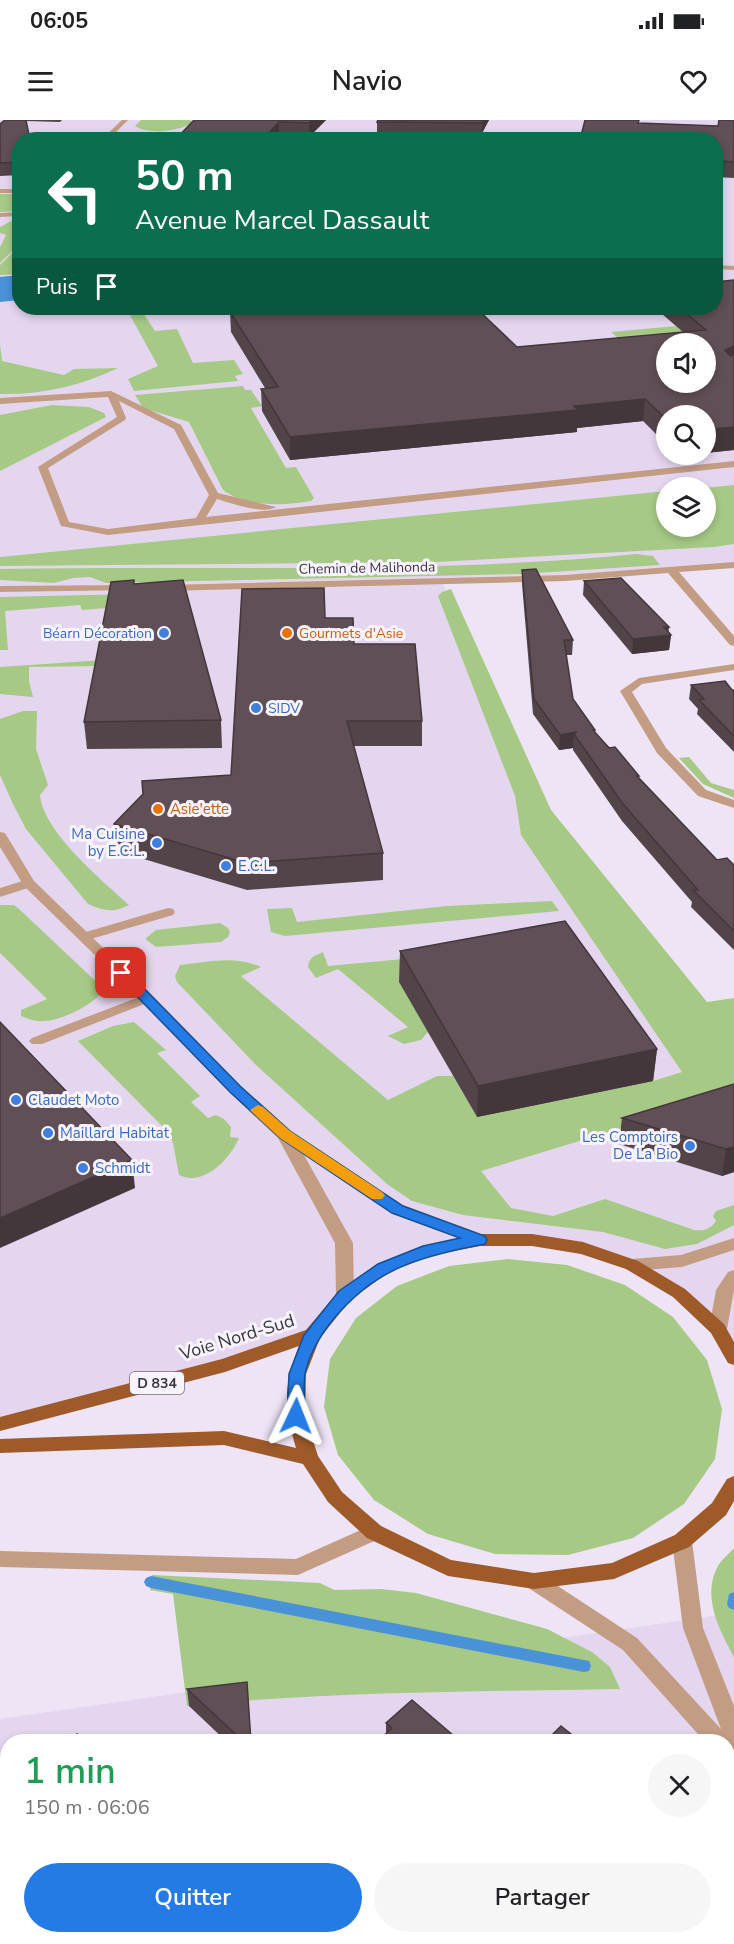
<!DOCTYPE html>
<html lang="fr">
<head>
<meta charset="utf-8">
<style>
  :root { --surface:#fff; --page:#f6f6f6; --text:#202124; --muted:#757577; --accent:#247be5 }
  body { margin:0; font-family:"Nunito Sans",sans-serif; background:var(--page); color:var(--text); height:100vh; display:flex; flex-direction:column; font-size:22px; white-space:nowrap }
  * { box-sizing:border-box; margin:0 }
  p { font-size:20px; color:var(--muted) }
  .icon { flex:none; width:33px; height:33px; fill:none; stroke:currentColor; stroke-width:2; stroke-linecap:round; stroke-linejoin:round }
  .map { position:relative; flex:1; overflow:hidden }
  .side { position:absolute; left:0px; top:1614px; width:735px; height:210px; display:flex; flex-direction:column; background:var(--surface); border-radius:24px 24px 0 0; box-shadow:0 3px 9px #0003 }
  .side>* { flex:none }
  .banner { position:absolute; left:12px; top:12px; width:711px; height:183px; border-radius:24px; box-shadow:0 3px 9px #0003; background:#0b6e4f; color:#fff; overflow:hidden }
  .buttons { position:absolute; left:656px; top:213px; display:grid; gap:12px }
  .buttons a { display:grid; place-items:center; width:60px; height:60px; border-radius:50%; background:var(--surface); box-shadow:0 3px 9px #0003; font-size:30px }
  .pin { position:absolute; display:grid; place-items:center; width:51px; height:51px; color:#fff; margin:-26px; border-radius:12px; box-shadow:0 3px 9px #0006 }
  .me { position:absolute; width:66px; margin:-33px; rotate:2deg; stroke-linejoin:round; filter:drop-shadow(0 0 4px #0008) }
  .turn { display:flex; align-items:center; gap:21px; height:126px; padding:0 24px; font-size:27px }
  .turn .icon { width:78px; height:78px; stroke-width:2.5 }
  .turn b { display:block; font-size:42px; line-height:51px }
  .then { display:flex; align-items:center; height:57px; padding:0 24px; background:#0003; gap:12px; font-size:22px }
  .round { display:grid; place-items:center; flex:none; width:63px; height:63px; border-radius:32px; background:var(--page) }
  .head { display:flex; align-items:center; justify-content:space-between; height:102px; padding:0 24px }
  h1 { font-size:36px; font-weight:600; line-height:45px; color:#1e9e55 }
  .action { display:flex; gap:12px; margin-top:auto; padding:12px 24px }
  .action a { flex:1; height:69px; border-radius:36px; background:var(--accent); color:#fff; font-size:24px; font-weight:600; line-height:69px; text-align:center }
  .action a+a { background:var(--page); color:var(--text) }
  .status { display:flex; justify-content:space-between; align-items:center; height:42px; padding:0 30px; background:var(--surface); direction:ltr }
  .status svg { height:16px; fill:currentColor }
  header { display:flex; justify-content:space-between; align-items:center; height:78px; padding:0 24px; background:var(--surface); font-size:27px; font-weight:600 }
  .map>svg:first-child { display:block }
  .built { fill:#e5d6ef; fill-rule:evenodd }
  .green { fill:#a6ca86 }
  .water { fill:#4a92d8 }
  .lines { fill:none; stroke-linecap:round; stroke-linejoin:round }
  .stream { fill:#4a92d8; fill-rule:evenodd }
  .service { fill:#c39c84; fill-rule:evenodd }
  .minor { fill:#c39c84; fill-rule:evenodd }
  .tertiary { fill:#c39c84; fill-rule:evenodd }
  .primary { fill:#9e5a29; fill-rule:evenodd }
  .wall { fill:#53444a }
  .shaded-wall { fill:#43373c }
  .building { fill:#604f56; stroke:#43373c; stroke-width:1.5; fill-rule:evenodd }
  .route { fill:#247be5; stroke:#175095; stroke-width:1.5 }
  .slow { fill:#f59e0b }
  .shop-dot { fill:#3f7fe0; stroke:#f9f3fe; stroke-width:2 }
  .food-dot { fill:#e8710a; stroke:#f9f3fe; stroke-width:2 }
  .labels { text-anchor:middle; dominant-baseline:central; stroke-width:6; stroke-linejoin:round; paint-order:stroke }
  .far-street-label { font-size:14px; fill:#3b373e; stroke:#f9f3fe }
  .far-shop-label { font-size:14px; fill:#366cbe; stroke:#f9f3fe; text-anchor:end }
  .far-food-label { font-size:14px; fill:#c56008; stroke:#f9f3fe; text-anchor:start }
  .shield { fill:#f9f3fe; stroke:#746f78; stroke-width:1.5 }
  .shield-label { font-size:14px; font-weight:bold; fill:#3b373e }
  .food-label { font-size:15px; fill:#c56008; stroke:#f9f3fe; text-anchor:start }
  .shop-label { font-size:15px; fill:#366cbe; stroke:#f9f3fe; text-anchor:start }
  .near-street-label { font-size:18px; fill:#3b373e; stroke:#f9f3fe }
</style>
</head>
<body>
<div class="status"><b>06:05</b><svg viewBox="0 0 49 12"><path d="M0 12V9h3v3zM5 12V6h3v6zM10 12V3h3v9zM15 12V0h3v12zM26 1h20v11H26zM47 4h2v5h-2z"/></svg></div>
<header><svg class="icon" aria-label="menu" viewBox="0 0 24 24"><path d="M4 6h16M4 12h16M4 18h16"/></svg>Navio<svg class="icon" aria-label="heart" viewBox="0 0 24 24"><path d="M12 20l-8-8c-3-5 5-10 8-4 3-6 11-1 8 4z"/></svg></header>
<div class="map">
<svg width="734" height="1824" viewBox="0 0 734 1824">
  <rect width="100%" height="100%" fill="#eee4f6"/>
  <g class="built">
    <path d="M0,0H734V445L442,462L522,654L734,941V1238L679,1173L583,1128L480,1120L383,1148L312,1215L0,1304ZM20,20H716V188H20ZM666,224H705V262H666ZM666,296H705V334H666ZM666,368H705V406H666Z"/>
    <path d="M734,1493V1824H196L187,1817L728,1816V1622H8L7,1671L0,1665V1599Z"/>
  </g>
  <g class="green">
    <path d="M141,0H190L193,3C178,11 149,15 135,6Z"/>
    <path d="M0,74H19V91L0,92Z"/>
    <path d="M19,97V124L0,143V127L6,115L0,113V107Z"/>
    <path d="M19,126V154L0,155V145Z"/>
    <path d="M126,188H140L155,211L177,209L193,243L234,240L243,254L235,256L238,261L134,271L128,259L158,246Z"/>
    <path d="M676,206L696,223L666,224L640,237L611,212Z"/>
    <path d="M0,224L2,241L64,255L74,249L118,248C81,266 41,275 0,274Z"/>
    <path d="M243,266L245,270H251L262,286L251,288L286,348L296,347L314,378L311,381C284,386 246,387 223,370L189,302L143,288L135,275Z"/>
    <path d="M52,285L89,287L104,293L106,297L0,351V295Z"/>
    <path d="M734,365V424L714,427L436,442L0,446V437L666,371V406H705V368Z"/>
    <path d="M636,434L653,436L660,445L521,454L106,463L90,457L73,458L54,463L0,460V449C212,445 425,455 636,434Z"/>
    <path d="M451,469L551,690L707,882L734,878V989L629,1006L481,1051L511,1088L553,1096L605,1079L694,1110C704,1111 710,1110 716,1101L713,1096L716,1091L734,1085V1105L697,1124L665,1129L603,1112L463,1095L412,1081L387,1064L256,945L177,862L175,856L180,845C208,842 234,835 261,847L241,856L388,980L437,956H453L477,997L653,961L682,952L521,715L515,676L438,476L442,472Z"/>
    <path d="M135,474V486L82,490L80,485L5,491L8,530H0V477Z"/>
    <path d="M163,536L102,546L29,547V561L33,577L0,574V547Z"/>
    <path d="M23,591H37L36,629L48,665L40,675C43,712 103,761 129,785C114,793 103,791 88,784L26,709L13,684L0,655V599Z"/>
    <path d="M689,637L711,663L734,670V678L703,664L679,638Z"/>
    <path d="M552,781L559,791L285,816L271,812L267,789L292,788L297,802L447,786Z"/>
    <path d="M0,785H14L19,789L104,869C96,884 61,901 44,901C36,902 28,899 21,896V890L47,879L0,833Z"/>
    <path d="M220,803L228,808L230,812L228,817L221,822L156,827L145,819L156,810Z"/>
    <path d="M500,830L400,862L428,912L421,920L404,924L388,916L408,907L338,849L316,858L308,847C309,837 314,836 323,832L328,846Z"/>
    <path d="M134,902L166,930L157,933L200,976L191,982L208,998L216,995L224,999L231,1007L230,1017L239,1018C230,1039 204,1067 179,1055L173,1023L166,1010L78,921L113,906Z"/>
    <path d="M508,1139L567,1145L625,1165L673,1197L707,1240L722,1289L715,1339L684,1384L633,1418L568,1435L495,1434L428,1414L374,1380L338,1335L324,1287L330,1239L356,1198L397,1166L449,1146Z"/>
    <path d="M734,1428V1537C720,1511 701,1476 718,1446C721,1440 729,1434 734,1428Z"/>
    <path d="M152,1455L320,1463L334,1470L381,1469L416,1473L547,1509L592,1532L610,1547L620,1569C476,1572 331,1571 187,1586L173,1474L150,1470Z"/>
  </g>
  <path class="water" d="M19,155V180L0,182V157Z"/>
  <g class="lines">
    <g class="stream">
      <path d="M151,1456L584,1540L589,1541L591,1546L589,1551L584,1552L151,1468L146,1466L144,1462L146,1458Z"/>
      <path d="M734,1472V1490L729,1488L727,1484L729,1474Z"/>
    </g>
    <g class="service">
      <path d="M716,145L734,146V150L716,149Z"/>
      <path d="M227,188H235L246,202L245,204H239Z"/>
      <path d="M111,271L181,305L218,373L276,387C264,395 230,383 217,379L206,397L734,341V347L108,415L61,406L38,347L117,297L108,277L0,284V278ZM119,281L174,309L209,375L196,398L108,409L69,402L48,348L125,300L126,298Z"/>
      <path d="M29,759L36,763L34,766L0,777V768Z"/>
      <path d="M168,788L173,789L175,792L173,795L84,821L77,817L79,814Z"/>
      <path d="M147,874L154,878L152,881L42,924H32L29,921L32,918Z"/>
      <path d="M374,1404L381,1406L384,1412L381,1418L298,1455L0,1447V1431L296,1439Z"/>
      <path d="M734,1811V1824H721L724,1816Z"/>
    </g>
    <g class="minor">
      <path d="M734,442V448L679,452L734,516V526L730,525L668,453L565,461L165,471L160,468L165,465L565,455Z"/>
      <path d="M129,465L134,468L133,470L0,472V466Z"/>
      <path d="M734,544V550L642,564L632,572L666,628L706,670L734,680V688L698,676L657,633L620,571L639,558Z"/>
      <path d="M734,1118V1130L682,1147L632,1151L626,1149L623,1145L626,1141L632,1139L681,1135Z"/>
      <path d="M734,1150V1170L727,1209L724,1214L718,1215L712,1214L709,1209L716,1170L728,1152Z"/>
      <path d="M682,1413L689,1415L692,1421L703,1508L734,1586V1648L728,1646V1622H705L623,1530L527,1467L524,1461L527,1455L534,1453L541,1455L637,1518L721,1609L683,1508L672,1421L675,1415Z"/>
    </g>
    <g class="tertiary">
      <path d="M122,0H128L108,20H101Z"/>
      <rect x="0" y="69" width="20" height="4"/>
      <path d="M20,92V96L0,97V93Z"/>
      <path d="M0,712L5,713L34,761L152,875L241,966L291,1011L403,1085L486,1116L489,1120L486,1124H474L391,1093L304,1035L353,1123L354,1175L351,1179L345,1181L339,1179L336,1175L335,1123L278,1018L229,972L142,881L24,766L0,727Z"/>
    </g>
    <path class="primary" d="M480,1114H532L583,1122L638,1141L685,1169L724,1204L734,1222V1245L728,1243L711,1213L673,1177L626,1149L581,1134L532,1126H480L432,1135L389,1152L351,1179L320,1218L306,1254L305,1296L318,1336L342,1372L381,1406L451,1440L534,1453L612,1443L675,1415L712,1383L727,1359L734,1356V1381L726,1395L689,1427L614,1459L534,1469L448,1456L367,1418L328,1382L303,1344L224,1325L0,1333V1319L224,1311L296,1328C284,1286 283,1267 299,1226L225,1252L0,1311V1297L222,1239L306,1210L339,1171L377,1144L423,1126Z"/>
  </g>
  <g class="wall">
    <path d="M5,0H62L60,2L26,1L20,20V55L0,56V4Z"/>
    <path d="M194,0H326L309,17L279,16Z"/>
    <path d="M378,0H489L481,15H377V2Z"/>
    <path d="M734,0V58L716,57V20L640,3L718,6Z"/>
    <path d="M734,160V330L705,333V296H666V324L643,301L577,308V312L290,340L262,291L261,269L265,268L231,212L230,192L517,227L683,212L655,188H716Z"/>
    <path d="M522,450L573,520L572,535H566L573,579L595,613L639,656V658L717,740L734,745V830L691,787L692,782L622,701L573,630V628L559,630L533,594L522,464Z"/>
    <path d="M584,461L668,512L671,515L669,530L632,534L583,475Z"/>
    <path d="M134,464L221,600L222,628L87,629L84,602Z"/>
    <path d="M325,498L354,524L422,601V626H353L383,733V760L247,770L117,731L114,704L231,655Z"/>
    <path d="M691,565L734,570V632L697,594L698,589L689,579Z"/>
    <path d="M400,831L657,929L653,961L477,997L399,862Z"/>
    <path d="M734,964V1052L722,1056L619,1024L622,998Z"/>
    <path d="M187,1569L251,1622H227L189,1586Z"/>
    <path d="M386,1603L461,1622L386,1614Z"/>
    <path d="M302,1816H705L714,1824H302Z"/>
  </g>
  <g class="shaded-wall">
    <path d="M312,0H326L309,17V3Z"/>
    <path d="M483,0H489L481,15L482,3Z"/>
    <path d="M279,2V16L275,20H262Z"/>
    <path d="M734,226V246L725,230Z"/>
    <path d="M645,279L643,301L577,308V312L290,340V317L574,286Z"/>
    <path d="M734,307V330L705,333V310Z"/>
    <path d="M664,507H669L668,515H671L669,530L632,534L633,519Z"/>
    <path d="M576,612L574,614L573,628L559,630L560,615Z"/>
    <path d="M657,929L653,961L477,997L478,966Z"/>
    <path d="M734,1027V1052L722,1056L726,1029Z"/>
    <path d="M132,1040L135,1068L0,1128V1098Z"/>
    <path d="M8,1767V1786L0,1791V1773Z"/>
    <path d="M575,1816H591L590,1824H568Z"/>
  </g>
  <g class="building">
    <path d="M5,0H26L30,20H20V42L0,43V4Z"/>
    <path d="M194,0H312L309,3L279,2L262,20H175Z"/>
    <path d="M378,0H483L482,3L377,2Z"/>
    <path d="M585,0H639L638,3L718,6L719,0H734V42L716,41V20H580Z"/>
    <path d="M734,160V226L725,230L730,236L734,235V307L705,310V296H666V299L645,279L574,286L578,290L290,317L261,269L278,267L230,192L279,188H476L517,227L706,210L680,188H716V162ZM666,224H705V262H666Z"/>
    <path d="M536,449L573,520H564L573,579L595,610H593L609,628L615,627L639,656H637L717,740L727,738L734,745V811L693,770H698L623,684L574,614L576,612L560,615L534,579L522,450Z"/>
    <path d="M621,458L669,507H664L671,515L633,519L584,461Z"/>
    <path d="M134,460V464L183,460L221,600L84,602L111,462Z"/>
    <path d="M324,468L325,498H353L354,524H415L422,601H347L383,733L246,743L114,704L143,674L142,661L231,655L242,469Z"/>
    <path d="M725,561L732,570H734V616L699,580L704,579L691,565Z"/>
    <path d="M565,801L657,929L478,966L400,831Z"/>
    <path d="M0,902L132,1040L0,1098Z"/>
    <path d="M734,964V1027L726,1029L622,998Z"/>
    <path d="M247,1562L251,1622H244L187,1569Z"/>
    <path d="M412,1580L461,1622H377L392,1608L386,1603Z"/>
    <path d="M561,1606L581,1622H545Z"/>
    <path d="M77,1614L90,1622H70Z"/>
    <path d="M8,1734V1767L0,1773V1739Z"/>
    <path d="M0,1803L8,1814V1816H9L14,1824H0Z"/>
    <path d="M89,1816H107L112,1824H78Z"/>
    <path d="M322,1816H575L568,1824H330Z"/>
    <path d="M616,1816H705L714,1824H624Z"/>
  </g>
  <path class="route" d="M121,849L126,850L240,966L290,1011L403,1086L485,1116L487,1120L485,1124L480,1125C417,1137 373,1150 332,1201C320,1216 309,1235 305,1254C303,1267 305,1282 305,1296L302,1300L296,1302L290,1300L287,1296L289,1254L304,1215L339,1171L378,1144L423,1126L460,1118L392,1093L280,1018L230,972L117,856L115,853L117,850Z"/>
  <path class="slow" d="M258,985L263,987L290,1011L382,1072L385,1075L382,1079H372L280,1018L253,993L250,990Z"/>
  <g class="shop-dot">
    <circle cx="164" cy="513" r="6"/>
    <circle cx="256" cy="588" r="6"/>
    <circle cx="157" cy="723" r="6"/>
    <circle cx="226" cy="746" r="6"/>
    <circle cx="16" cy="980" r="6"/>
    <circle cx="48" cy="1013" r="6"/>
    <circle cx="690" cy="1026" r="6"/>
    <circle cx="83" cy="1048" r="6"/>
  </g>
  <g class="food-dot">
    <circle cx="287" cy="513" r="6"/>
    <circle cx="158" cy="689" r="6"/>
  </g>
  <g class="labels">
    <g class="far-street-label">
      <text transform="translate(367 448) rotate(-1)">Chemin de Malihonda</text>
    </g>
    <g class="far-shop-label">
      <text x="152" y="513">Béarn Décoration</text>
      <text x="268" y="588" text-anchor="start">SIDV</text>
    </g>
    <g class="far-food-label">
      <text x="299" y="513">Gourmets d'Asie</text>
    </g>
    <rect class="shield" x="130" y="1252" width="54" height="22" rx="4.5"/>
    <g class="shield-label">
      <text x="157" y="1263">D 834</text>
    </g>
    <g class="food-label">
      <text x="170" y="689">Asie'ette</text>
    </g>
    <g class="shop-label">
      <text x="145" y="714" text-anchor="end">Ma Cuisine<tspan x="145" dy="17">by E.C.L.</tspan></text>
      <text x="238" y="746">E.C.L.</text>
      <text x="28" y="980">Claudet Moto</text>
      <text x="60" y="1013">Maillard Habitat</text>
      <text x="678" y="1017" text-anchor="end">Les Comptoirs<tspan x="678" dy="17">De La Bio</tspan></text>
      <text x="95" y="1048">Schmidt</text>
    </g>
    <g class="near-street-label">
      <text transform="translate(237 1217) rotate(-17)">Voie Nord-Sud</text>
    </g>
  </g>
</svg>
<div class="buttons">
<a><svg class="icon" aria-label="sound" viewBox="0 0 24 24"><path d="M4 9h4l5-4v14l-5-4H4zM17 9q2 3 0 6"/></svg></a>
<a><svg class="icon" aria-label="search" viewBox="0 0 24 24"><circle cx="10" cy="10" r="6"/><path d="M15 15l6 6"/></svg></a>
<a><svg class="icon" aria-label="layers" viewBox="0 0 24 24"><path d="M12 4l9 5-9 5-9-5zM3 14l9 5 9-5"/></svg></a>
</div>
<div class="pin" style="left:121px;top:853px;background:#d93025"><svg class="icon" aria-label="arrive" viewBox="0 0 24 24"><path d="M6 21V4h12l-3 4 3 4H6"/></svg></div>
<svg class="me" style="left:296px;top:1296px" viewBox="-20 -20 40 40"><path d="M0-17L14 15 0 8-14 15z" fill="#247be5" stroke="#fff" stroke-width="4"/></svg>
<div class="banner">
<div class="turn"><svg class="icon" aria-label="left" viewBox="0 0 24 24"><path d="M17 20v-9H6M10 6l-5 5 5 5"/></svg><div><b>50 m</b>Avenue Marcel Dassault</div></div>
<div class="then">Puis<svg class="icon" aria-label="arrive" viewBox="0 0 24 24"><path d="M6 21V4h12l-3 4 3 4H6"/></svg></div>
</div>
<section class="side">
<div class="head"><div><h1>1 min</h1><p>150 m · 06:06</p></div><a class="round"><svg class="icon" aria-label="close" viewBox="0 0 24 24"><path d="M6 6l12 12M18 6L6 18"/></svg></a></div>
<div class="action"><a>Quitter</a><a>Partager</a></div>
</section>
</div>
</body>
</html>
